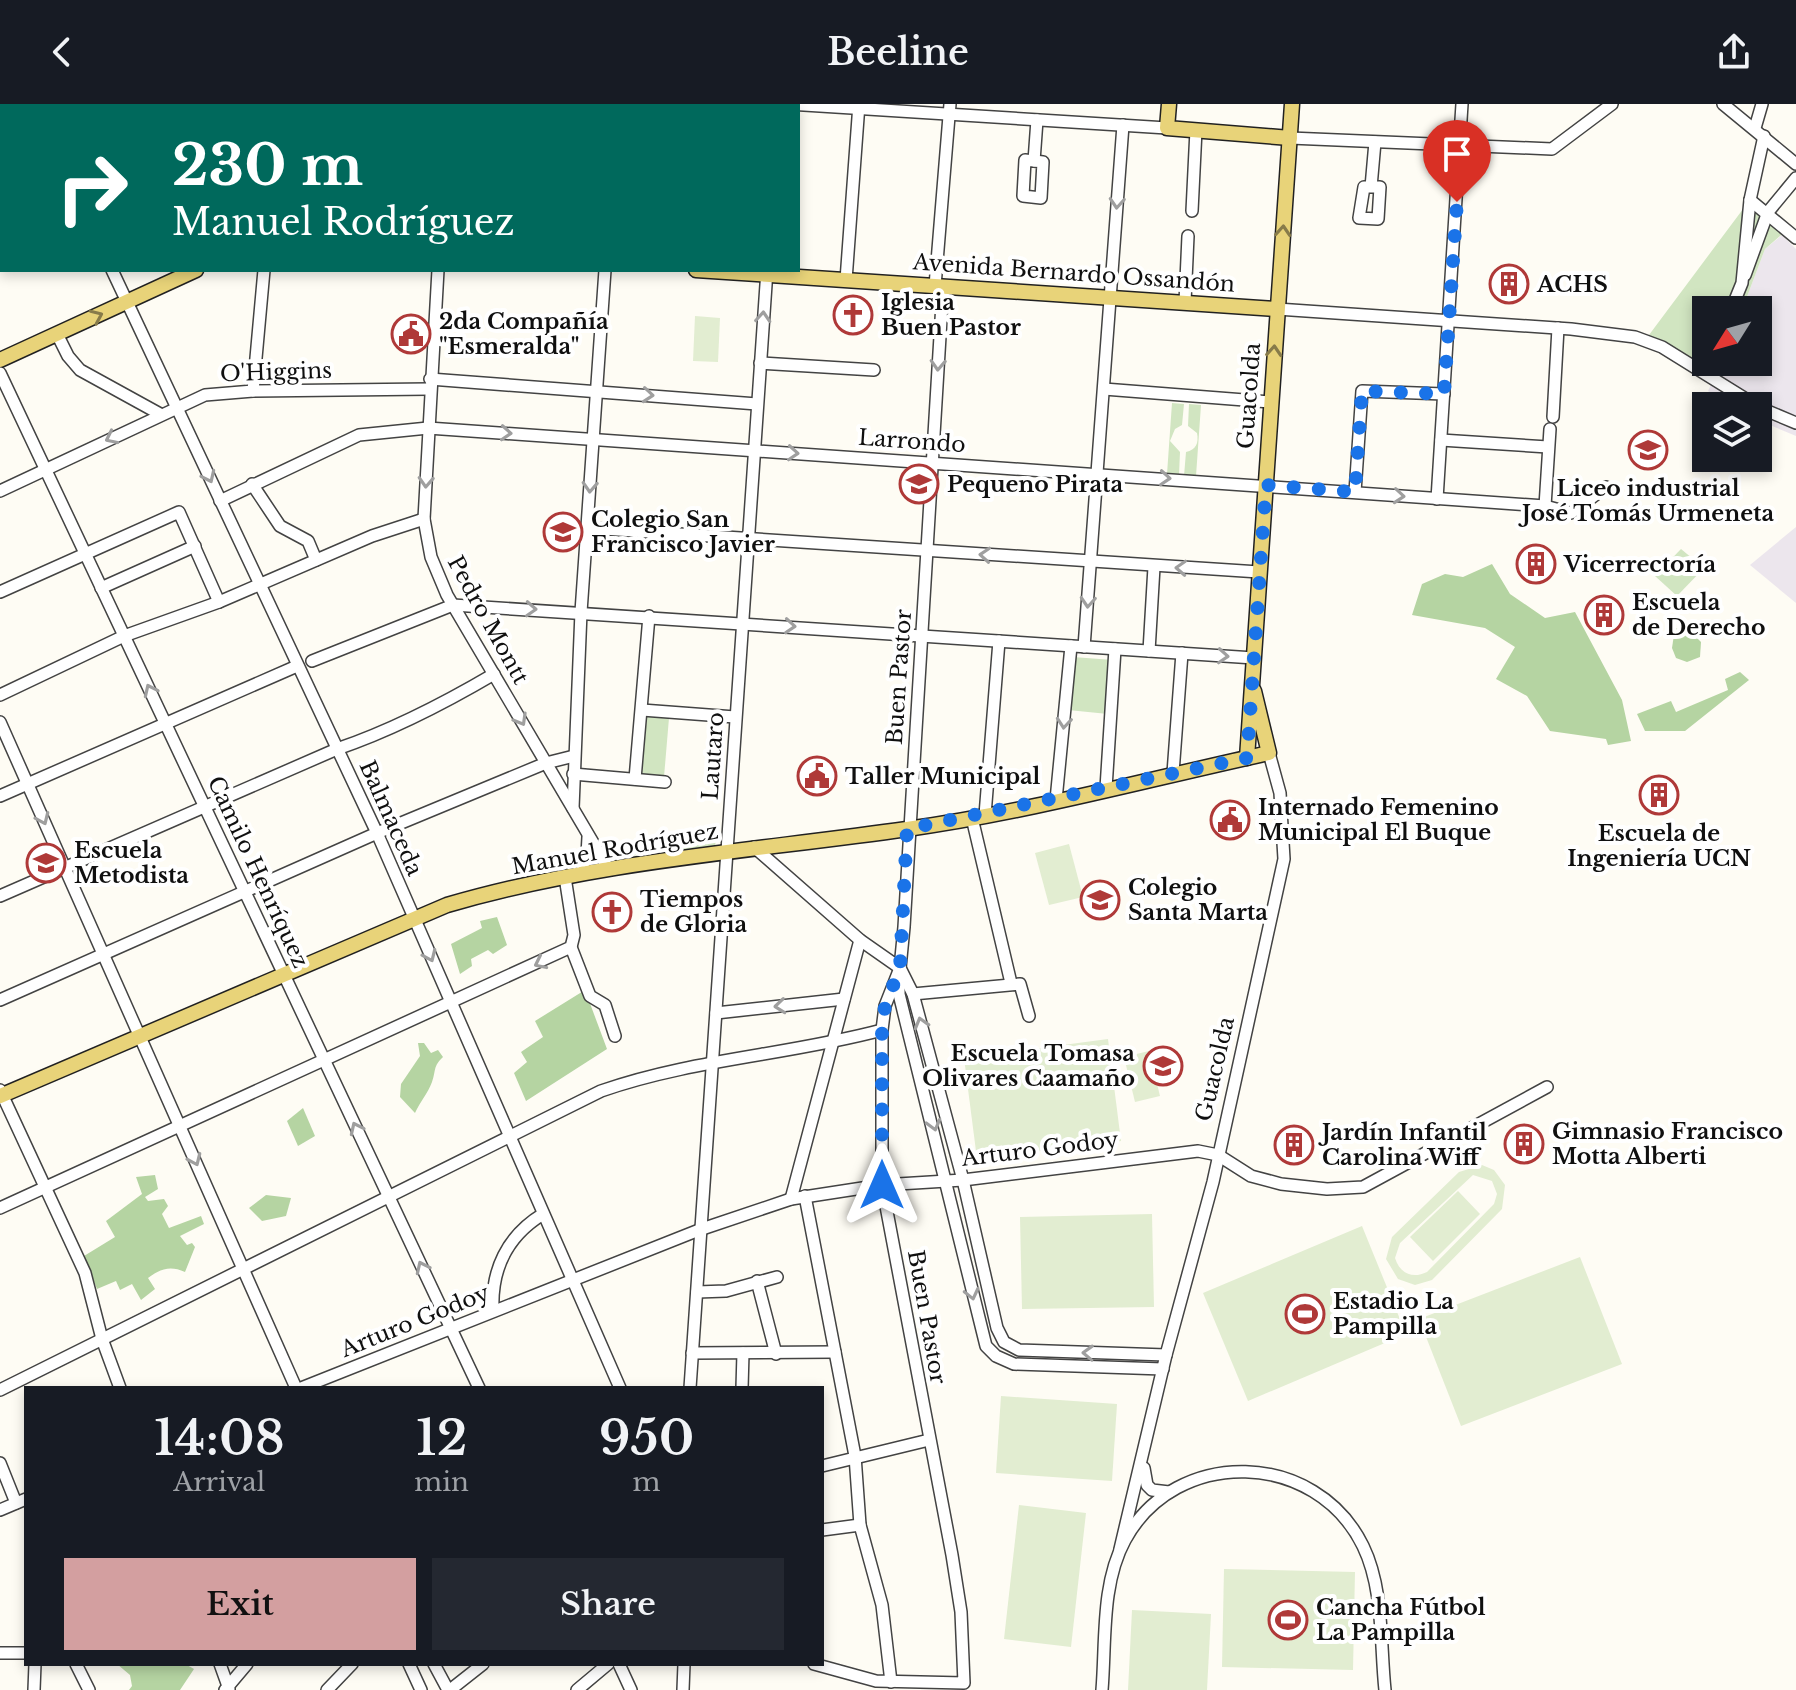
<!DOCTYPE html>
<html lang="en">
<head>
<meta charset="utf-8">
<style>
  :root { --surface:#171b24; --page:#242831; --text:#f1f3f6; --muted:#9ea1a6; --accent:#d39fa0 }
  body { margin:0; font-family:"Libre Baskerville",serif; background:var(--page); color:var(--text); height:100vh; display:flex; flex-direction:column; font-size:30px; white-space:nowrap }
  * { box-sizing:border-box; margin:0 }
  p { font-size:26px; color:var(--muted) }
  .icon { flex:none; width:44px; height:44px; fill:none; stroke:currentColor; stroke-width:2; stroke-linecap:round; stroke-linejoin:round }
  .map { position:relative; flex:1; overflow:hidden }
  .sheet { position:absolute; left:24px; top:1282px; width:800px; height:280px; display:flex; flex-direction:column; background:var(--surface); border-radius:0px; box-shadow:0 4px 12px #0003 }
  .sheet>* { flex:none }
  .top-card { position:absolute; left:0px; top:0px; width:800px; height:168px; box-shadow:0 4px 12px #0003; background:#00695c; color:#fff; overflow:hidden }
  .needle { width:52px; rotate:233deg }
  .buttons { position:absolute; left:1692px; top:192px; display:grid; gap:16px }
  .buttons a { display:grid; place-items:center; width:80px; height:80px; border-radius:0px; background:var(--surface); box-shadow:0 4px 12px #0003; font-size:40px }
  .pin { position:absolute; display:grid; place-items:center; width:68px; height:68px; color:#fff; margin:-82px -34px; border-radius:50% 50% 50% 0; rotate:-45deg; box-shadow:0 0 8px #0007 }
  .pin .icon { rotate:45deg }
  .me { position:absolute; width:88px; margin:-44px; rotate:0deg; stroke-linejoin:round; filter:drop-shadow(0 0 6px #0008) }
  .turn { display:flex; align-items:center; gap:28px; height:168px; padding:0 40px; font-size:36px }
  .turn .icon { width:104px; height:104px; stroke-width:2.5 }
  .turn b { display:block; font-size:56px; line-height:68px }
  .eta { display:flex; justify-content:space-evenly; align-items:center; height:136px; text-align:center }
  .eta b { font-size:48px; font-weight:600; line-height:56px }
  .primary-button { display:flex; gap:16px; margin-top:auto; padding:16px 40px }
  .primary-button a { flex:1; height:92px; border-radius:0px; background:var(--accent); color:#111; font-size:32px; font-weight:600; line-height:92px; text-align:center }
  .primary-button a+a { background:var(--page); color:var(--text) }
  header { display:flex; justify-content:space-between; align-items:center; height:104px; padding:0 40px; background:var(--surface); font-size:36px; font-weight:600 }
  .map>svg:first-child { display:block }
  .industrial { fill:#ece6ed }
  .green { fill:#d1e5c1 }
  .forest { fill:#b5d4a2 }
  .pitch { fill:#e2edd1; fill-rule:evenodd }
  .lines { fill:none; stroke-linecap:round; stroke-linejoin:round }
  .minor-casing { stroke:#434343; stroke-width:14 }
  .major-casing { stroke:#212121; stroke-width:17 }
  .minor { stroke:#fff; stroke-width:11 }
  .major { stroke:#e8d379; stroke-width:14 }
  .oneway { stroke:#9f9f9f }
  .oneway2 { stroke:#877b4a }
  .route { stroke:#1a73e8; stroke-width:14; stroke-dasharray:0 25.2 }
  .labels { text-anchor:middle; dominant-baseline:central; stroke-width:8; stroke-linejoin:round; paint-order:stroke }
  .street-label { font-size:22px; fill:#101010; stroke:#fff }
  .poi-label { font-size:22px; font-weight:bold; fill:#101010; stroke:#fff; text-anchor:start }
</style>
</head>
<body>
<header><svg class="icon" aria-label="back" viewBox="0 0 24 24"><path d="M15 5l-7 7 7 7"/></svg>Beeline<svg class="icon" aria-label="share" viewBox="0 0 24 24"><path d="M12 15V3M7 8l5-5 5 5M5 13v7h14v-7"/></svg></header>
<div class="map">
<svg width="1796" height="1586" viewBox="0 0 1796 1586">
  <rect width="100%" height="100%" fill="#fefcf4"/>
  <g class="industrial">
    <path d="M1782,131L1796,145V332L1758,316V302H1731L1708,287L1722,258H1758V206H1742L1765,145Z"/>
    <path d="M1796,423V499L1750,461Z"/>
  </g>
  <g class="green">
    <path d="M1749,97L1787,126L1765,145L1742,206H1706V258H1722L1716,273L1649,231Z"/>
    <path d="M1172,299L1184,300L1182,321L1175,325L1170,337L1180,348L1179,371L1167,370Z"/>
    <path d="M1189,300L1201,301L1196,372H1184L1186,348C1196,346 1199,339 1197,329L1188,322Z"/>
    <path d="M1681,445L1704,464L1677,492L1655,472Z"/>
    <path d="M1073,553L1113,556L1108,610L1068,606Z"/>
    <path d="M647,612L669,614L664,673L642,671Z"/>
    <path d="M661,731L716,736L715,742L612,754L600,740L659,744Z"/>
  </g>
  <g class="forest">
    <path d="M1492,460L1510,490L1545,514L1575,508L1622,596L1631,637L1608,641L1606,635L1550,627L1527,592L1496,575L1515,543L1485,524L1412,511L1422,480L1445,470L1463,473Z"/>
    <path d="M1675,524L1693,530L1701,538L1700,553L1687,558L1676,554L1672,544Z"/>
    <path d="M1740,568L1749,576L1685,627H1645L1637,610L1671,597L1676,608L1728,586L1725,575Z"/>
    <path d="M497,813L507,841L493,850L488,846L471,855L472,862L460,870L451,840L482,824L480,817Z"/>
    <path d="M585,886L607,945L526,997L514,969L527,958L521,948L543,933L535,917Z"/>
    <path d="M418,939H424L431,949L438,946L443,953C433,962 436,967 432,978C428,989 420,998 415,1009L400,993L401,980L420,952Z"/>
    <path d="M303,1004L315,1032L298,1042L287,1017Z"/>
    <path d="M155,1071L158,1085L145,1093L148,1097L164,1095L168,1102L162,1110L169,1124L201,1112L204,1120L180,1132L187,1141L192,1139L195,1143L185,1168C170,1161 160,1165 148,1174L155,1185L141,1196L132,1180L120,1186L116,1177L97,1185L84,1152L115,1133L106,1117L142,1090L136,1073Z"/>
    <path d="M266,1091L291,1094L286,1112L262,1117L249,1104Z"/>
    <path d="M117,1560L187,1561L194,1565L180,1586H129L132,1582L130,1571Z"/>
  </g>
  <g class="pitch">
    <path d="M695,212L720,214L718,258L693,257Z"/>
    <path d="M1069,740L1083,793L1049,801L1035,749Z"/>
    <path d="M1108,935L1121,1037L977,1055L964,954Z"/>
    <path d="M1149,947L1160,992L1135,998L1124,953Z"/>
    <path d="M1482,1061L1494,1066L1505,1081L1502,1105L1432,1176L1415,1181L1398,1175L1386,1155L1392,1133L1459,1068ZM1473,1071L1492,1077L1497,1090L1494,1100L1427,1168C1413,1175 1400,1170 1395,1154L1400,1139Z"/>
    <path d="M1458,1087L1480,1110L1433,1157L1410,1133Z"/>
    <path d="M1152,1110L1154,1203L1022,1205L1020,1113Z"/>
    <path d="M1362,1122L1406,1230L1248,1297L1203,1189Z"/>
    <path d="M1580,1153L1622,1260L1461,1322L1419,1215Z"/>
    <path d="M1001,1292L1117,1300L1112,1377L996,1369Z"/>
    <path d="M1019,1401L1086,1409L1071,1543L1004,1535Z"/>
    <path d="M1224,1465L1355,1468L1353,1566L1222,1563Z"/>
    <path d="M1132,1506L1211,1510L1207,1586H1128Z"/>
  </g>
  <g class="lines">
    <g class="minor-casing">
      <g id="minor">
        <path d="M205,0V2"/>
        <path d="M788,0L1167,24"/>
        <path d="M1723,0L1796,60"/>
        <path d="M36,2V0"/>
        <path d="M265,2L268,0"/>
        <path d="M449,2V0"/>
        <path d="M615,2V0"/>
        <path d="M698,2V0"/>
        <path d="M778,2V0"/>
        <path d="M1755,24L1762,0"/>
        <path d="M1290,34L1552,45L1612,0"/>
        <path d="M0,41L2,39"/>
        <path d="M1025,56L1043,58L1041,94L1023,92Z"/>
        <path d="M1034,57L1037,16"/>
        <path d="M1371,83H1380L1378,115L1359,114L1364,83H1371L1375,38"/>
        <path d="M1750,96L1796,134"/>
        <path d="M1192,107L1196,26"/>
        <path d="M112,166L377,729L620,1284"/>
        <path d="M438,166L424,415L431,453L447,491L608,764"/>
        <path d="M1745,171L1768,108L1796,74"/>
        <path d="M846,176L859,0"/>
        <path d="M935,182L950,0"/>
        <path d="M1185,198L1188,132"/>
        <path d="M1277,205L1571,225L1635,233L1662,243L1757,302"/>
        <path d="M1731,206L1742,179L1750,96L1764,32"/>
        <path d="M57,230L68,252L80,266L160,310"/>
        <path d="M760,259L874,266"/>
        <path d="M0,269L479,1284"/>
        <path d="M430,275L757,300"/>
        <path d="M1104,285L1270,298"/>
        <path d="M253,287L264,166"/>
        <path d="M1758,303L1796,319"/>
        <path d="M1553,313L1558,224"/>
        <path d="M1441,336L1548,343"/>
        <path d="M252,380L280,422L308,437L316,456"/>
        <path d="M0,387L205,291L253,287L429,285"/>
        <path d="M1355,388L1362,287L1444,290"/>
        <path d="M1437,395L1462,0"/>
        <path d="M220,397L359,331L428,324L1545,402L1571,409L1606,383"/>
        <path d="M1545,402L1550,325"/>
        <path d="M588,424L1259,468"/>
        <path d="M101,484L195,442"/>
        <path d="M0,488L179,408L219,498"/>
        <path d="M1084,543L1123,21"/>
        <path d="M1149,547L1154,463"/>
        <path d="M312,557L453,501L1254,554"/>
        <path d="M0,591L124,532L219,498L372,432L424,415"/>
        <path d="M642,606L735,613"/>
        <path d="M0,618L296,1284"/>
        <path d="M1173,669L1182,549"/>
        <path d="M573,670L665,678"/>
        <path d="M635,675L649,512"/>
        <path d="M1106,684L1115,545"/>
        <path d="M0,692L297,562"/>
        <path d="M1056,696L1071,542"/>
        <path d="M573,704L581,508L605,166"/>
        <path d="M985,711L999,537"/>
        <path d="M972,714L1011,879"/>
        <path d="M754,743L860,836L900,864L913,890L963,1076L997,1224L1004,1238L1019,1246L1166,1251"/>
        <path d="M581,770L587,751L588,733"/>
        <path d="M0,792L337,645C393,626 443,600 494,570"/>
        <path d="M571,843L590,892L605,901L615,932"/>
        <path d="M899,872V890L986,1242L996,1252L1014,1260L1163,1265"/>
        <path d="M913,890L1020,880L1029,912"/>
        <path d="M0,896L377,729L546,659L574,652"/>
        <path d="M716,909L844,895"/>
        <path d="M0,986L85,1169L102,1235L120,1284"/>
        <path d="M805,1092L855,1352L860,1421L882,1501L891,1578"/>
        <path d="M791,1095L860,836"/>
        <path d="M0,1104L571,843L574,831L565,773"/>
        <path d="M757,1177L776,1250"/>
        <path d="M697,1188L726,1187L777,1173"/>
        <path d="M493,1207C491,1166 507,1132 543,1110"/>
        <path d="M692,1249L835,1248"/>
        <path d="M301,1284L699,1126L791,1095L882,1081L963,1076L1198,1047L1218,1051L1251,1072L1281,1080L1327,1085L1363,1083L1547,983"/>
        <path d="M690,1284L767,166"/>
        <path d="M742,1284L743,1249"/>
        <path d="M0,1286L601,987C692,955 789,951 882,926"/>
        <path d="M0,1359L16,1399"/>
        <path d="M822,1362L929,1336"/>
        <path d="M1144,1364L1147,1381L1152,1386L1169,1388"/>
        <path d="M0,1406L26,1395"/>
        <path d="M822,1426L860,1421"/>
        <path d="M1120,1445L1166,1251L1213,1078L1284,755L1280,689L1269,649"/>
        <path d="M0,1549H26"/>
        <path d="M76,1560L89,1586"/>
        <path d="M220,1560L229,1585"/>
        <path d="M409,1560L421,1586"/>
        <path d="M434,1560L448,1586"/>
        <path d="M619,1560L631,1586"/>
        <path d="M814,1560L876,1577L964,1579L961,1508L952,1451L882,1081V926L885,902L900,864L904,823L943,183"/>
        <path d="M34,1586L35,1560"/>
        <path d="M225,1586L247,1560"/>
        <path d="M327,1586L352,1560"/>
        <path d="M450,1586L483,1560"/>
        <path d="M577,1586L608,1560"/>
        <path d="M683,1586L684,1560"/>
        <path d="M1102,1586C1106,1537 1101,1480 1125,1436C1176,1342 1316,1346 1363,1442C1384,1485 1380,1539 1385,1586"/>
      </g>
    </g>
    <g class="major-casing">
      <g id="major">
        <path d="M1169,0L1167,24L1290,34"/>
        <path d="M0,125L2,124"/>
        <path d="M696,166L1277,205"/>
        <path d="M0,256L196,166"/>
        <path d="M1247,654L1292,0"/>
        <path d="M0,992L447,801C597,757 753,747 907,725C1029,708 1149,675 1269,649L1254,587"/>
      </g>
    </g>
    <use href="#minor" class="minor"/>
    <use href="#major" class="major"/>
  </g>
  <defs><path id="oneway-chevron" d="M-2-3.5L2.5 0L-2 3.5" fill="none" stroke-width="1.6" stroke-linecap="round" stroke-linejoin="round" transform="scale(2)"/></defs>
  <g class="oneway">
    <use href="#oneway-chevron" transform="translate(1117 99) rotate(94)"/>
    <use href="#oneway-chevron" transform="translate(763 213) rotate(-86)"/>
    <use href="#oneway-chevron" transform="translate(938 261) rotate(93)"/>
    <use href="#oneway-chevron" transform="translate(648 291) rotate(5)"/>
    <use href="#oneway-chevron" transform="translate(506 329) rotate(4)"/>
    <use href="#oneway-chevron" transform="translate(111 334) rotate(154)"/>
    <use href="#oneway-chevron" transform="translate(793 349) rotate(4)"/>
    <use href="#oneway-chevron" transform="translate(209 373) rotate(65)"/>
    <use href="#oneway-chevron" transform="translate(1165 374) rotate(4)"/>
    <use href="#oneway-chevron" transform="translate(426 378) rotate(93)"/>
    <use href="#oneway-chevron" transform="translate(590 383) rotate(93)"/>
    <use href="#oneway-chevron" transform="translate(1399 392) rotate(5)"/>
    <use href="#oneway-chevron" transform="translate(985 451) rotate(-176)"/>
    <use href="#oneway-chevron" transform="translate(1181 464) rotate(-177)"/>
    <use href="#oneway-chevron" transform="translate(1088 498) rotate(94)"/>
    <use href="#oneway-chevron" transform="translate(531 505) rotate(3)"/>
    <use href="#oneway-chevron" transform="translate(790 522) rotate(4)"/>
    <use href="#oneway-chevron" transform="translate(1223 552) rotate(4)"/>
    <use href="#oneway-chevron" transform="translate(150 586) rotate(-115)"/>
    <use href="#oneway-chevron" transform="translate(521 616) rotate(60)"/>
    <use href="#oneway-chevron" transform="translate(1064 619) rotate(95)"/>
    <use href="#oneway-chevron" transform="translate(43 715) rotate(66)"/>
    <use href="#oneway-chevron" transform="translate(430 852) rotate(66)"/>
    <use href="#oneway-chevron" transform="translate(540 859) rotate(154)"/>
    <use href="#oneway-chevron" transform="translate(780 902) rotate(174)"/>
    <use href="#oneway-chevron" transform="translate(921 919) rotate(-106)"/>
    <use href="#oneway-chevron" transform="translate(934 1021) rotate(75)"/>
    <use href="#oneway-chevron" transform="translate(356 1024) rotate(-115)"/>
    <use href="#oneway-chevron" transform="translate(195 1056) rotate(66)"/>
    <use href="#oneway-chevron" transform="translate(422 1163) rotate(-115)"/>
    <use href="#oneway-chevron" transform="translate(972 1190) rotate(77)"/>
    <use href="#oneway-chevron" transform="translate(1088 1249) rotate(-178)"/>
  </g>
  <g class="oneway2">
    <use href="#oneway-chevron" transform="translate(1283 127) rotate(-86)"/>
    <use href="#oneway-chevron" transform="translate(97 212) rotate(-24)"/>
    <use href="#oneway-chevron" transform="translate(1274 247) rotate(-86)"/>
  </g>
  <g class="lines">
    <path class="route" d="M882,1081V926L885,902L900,864L907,725L1247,654L1266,381L1355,388L1362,287L1444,290L1457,98"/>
  </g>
  <defs>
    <g id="building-ring" transform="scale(2)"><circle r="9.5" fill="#fff" stroke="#af3938" stroke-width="1.5"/><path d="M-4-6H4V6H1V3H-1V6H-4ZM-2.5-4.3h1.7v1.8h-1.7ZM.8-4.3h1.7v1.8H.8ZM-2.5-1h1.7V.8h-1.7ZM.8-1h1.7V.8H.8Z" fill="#af3938"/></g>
    <g id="church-ring" transform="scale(2)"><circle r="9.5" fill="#fff" stroke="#af3938" stroke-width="1.5"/><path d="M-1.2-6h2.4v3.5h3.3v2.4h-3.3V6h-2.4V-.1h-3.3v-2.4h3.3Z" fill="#af3938"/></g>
    <g id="civic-ring" transform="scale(2)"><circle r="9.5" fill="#fff" stroke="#af3938" stroke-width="1.5"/><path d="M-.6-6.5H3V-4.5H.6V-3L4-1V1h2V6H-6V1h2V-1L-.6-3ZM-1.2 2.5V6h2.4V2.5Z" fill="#af3938"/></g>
    <g id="school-ring" transform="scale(2)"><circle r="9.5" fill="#fff" stroke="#af3938" stroke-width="1.5"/><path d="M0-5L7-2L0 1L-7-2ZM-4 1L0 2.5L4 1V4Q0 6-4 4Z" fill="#af3938"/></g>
    <g id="stadium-ring" transform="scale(2)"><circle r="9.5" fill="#fff" stroke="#af3938" stroke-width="1.5"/><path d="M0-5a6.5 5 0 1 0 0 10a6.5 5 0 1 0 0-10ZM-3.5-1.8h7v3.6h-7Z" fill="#af3938"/></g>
  </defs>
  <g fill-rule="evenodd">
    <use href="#building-ring" x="1509" y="180"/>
    <use href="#church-ring" x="853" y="211"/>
    <use href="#civic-ring" x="411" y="230"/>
    <use href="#school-ring" x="1648" y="346"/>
    <use href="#school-ring" x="919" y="380"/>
    <use href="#school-ring" x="563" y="428"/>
    <use href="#building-ring" x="1536" y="460"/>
    <use href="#building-ring" x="1604" y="511"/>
    <use href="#civic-ring" x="817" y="672"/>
    <use href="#building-ring" x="1659" y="691"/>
    <use href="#civic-ring" x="1230" y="716"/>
    <use href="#school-ring" x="46" y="759"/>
    <use href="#school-ring" x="1100" y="796"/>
    <use href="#church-ring" x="612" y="808"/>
    <use href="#school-ring" x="1163" y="962"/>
    <use href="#building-ring" x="1524" y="1040"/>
    <use href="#building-ring" x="1294" y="1041"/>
    <use href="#stadium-ring" x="1305" y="1210"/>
    <use href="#stadium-ring" x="1288" y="1516"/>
  </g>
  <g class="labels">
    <g class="street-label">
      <text transform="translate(1074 169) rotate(4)">Avenida Bernardo Ossandón</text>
      <text transform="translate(276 268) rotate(-2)">O'Higgins</text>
      <text transform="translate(1249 292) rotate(-86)">Guacolda</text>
      <text transform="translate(912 337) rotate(4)">Larrondo</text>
      <text transform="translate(488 516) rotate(61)">Pedro Montt</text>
      <text transform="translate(899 573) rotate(-86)">Buen Pastor</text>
      <text transform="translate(713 652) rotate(-86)">Lautaro</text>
      <text transform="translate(391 714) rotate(66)">Balmaceda</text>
      <text transform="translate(615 745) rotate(-10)">Manuel Rodríguez</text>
      <text transform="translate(258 768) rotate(65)">Camilo Henríquez</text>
      <text transform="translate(1215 965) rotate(-77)">Guacolda</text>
      <text transform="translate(1040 1045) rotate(-7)">Arturo Godoy</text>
      <text transform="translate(927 1213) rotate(80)">Buen Pastor</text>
      <text transform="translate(415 1217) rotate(-22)">Arturo Godoy</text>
    </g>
    <g class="poi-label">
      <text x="1537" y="180">ACHS</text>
      <text x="881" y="198">Iglesia<tspan x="881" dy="25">Buen Pastor</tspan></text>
      <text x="439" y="217">2da Compañía<tspan x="439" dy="25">"Esmeralda"</tspan></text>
      <text x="947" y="380">Pequeno Pirata</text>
      <text x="1648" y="384" text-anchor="middle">Liceo industrial<tspan x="1648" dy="25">José Tomás Urmeneta</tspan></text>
      <text x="591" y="415">Colegio San<tspan x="591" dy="25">Francisco Javier</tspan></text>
      <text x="1564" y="460">Vicerrectoría</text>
      <text x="1632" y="498">Escuela<tspan x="1632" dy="25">de Derecho</tspan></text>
      <text x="845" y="672">Taller Municipal</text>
      <text x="1258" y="703">Internado Femenino<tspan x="1258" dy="25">Municipal El Buque</tspan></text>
      <text x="1659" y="729" text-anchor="middle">Escuela de<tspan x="1659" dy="25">Ingeniería UCN</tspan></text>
      <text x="74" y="746">Escuela<tspan x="74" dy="25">Metodista</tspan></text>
      <text x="1128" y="783">Colegio<tspan x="1128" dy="25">Santa Marta</tspan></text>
      <text x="640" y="795">Tiempos<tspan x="640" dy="25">de Gloria</tspan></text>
      <text x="1135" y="949" text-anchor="end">Escuela Tomasa<tspan x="1135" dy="25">Olivares Caamaño</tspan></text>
      <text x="1552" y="1027">Gimnasio Francisco<tspan x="1552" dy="25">Motta Alberti</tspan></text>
      <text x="1322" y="1028">Jardín Infantil<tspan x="1322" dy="25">Carolina Wiff</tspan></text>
      <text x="1333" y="1197">Estadio La<tspan x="1333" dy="25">Pampilla</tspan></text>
      <text x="1316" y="1503">Cancha Fútbol<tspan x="1316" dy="25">La Pampilla</tspan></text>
    </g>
  </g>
</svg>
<div class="buttons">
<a><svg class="needle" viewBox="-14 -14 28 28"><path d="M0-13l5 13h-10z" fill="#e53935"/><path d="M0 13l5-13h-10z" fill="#9ea1a6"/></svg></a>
<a><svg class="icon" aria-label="layers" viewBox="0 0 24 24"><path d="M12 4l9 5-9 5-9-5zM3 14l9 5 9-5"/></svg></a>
</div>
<div class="pin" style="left:1457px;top:98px;background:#d93025"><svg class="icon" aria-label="arrive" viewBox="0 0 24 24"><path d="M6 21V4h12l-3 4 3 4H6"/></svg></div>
<svg class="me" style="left:882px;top:1081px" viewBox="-20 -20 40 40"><path d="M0-17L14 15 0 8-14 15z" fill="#1a73e8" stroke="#fff" stroke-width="4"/></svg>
<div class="top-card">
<div class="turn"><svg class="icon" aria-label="right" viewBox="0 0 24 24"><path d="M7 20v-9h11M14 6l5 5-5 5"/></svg><div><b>230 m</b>Manuel Rodríguez</div></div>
</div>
<section class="sheet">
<div class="eta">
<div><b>14:08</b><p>Arrival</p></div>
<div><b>12</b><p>min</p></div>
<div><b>950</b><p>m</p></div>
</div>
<div class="primary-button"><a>Exit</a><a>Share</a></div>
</section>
</div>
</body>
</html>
